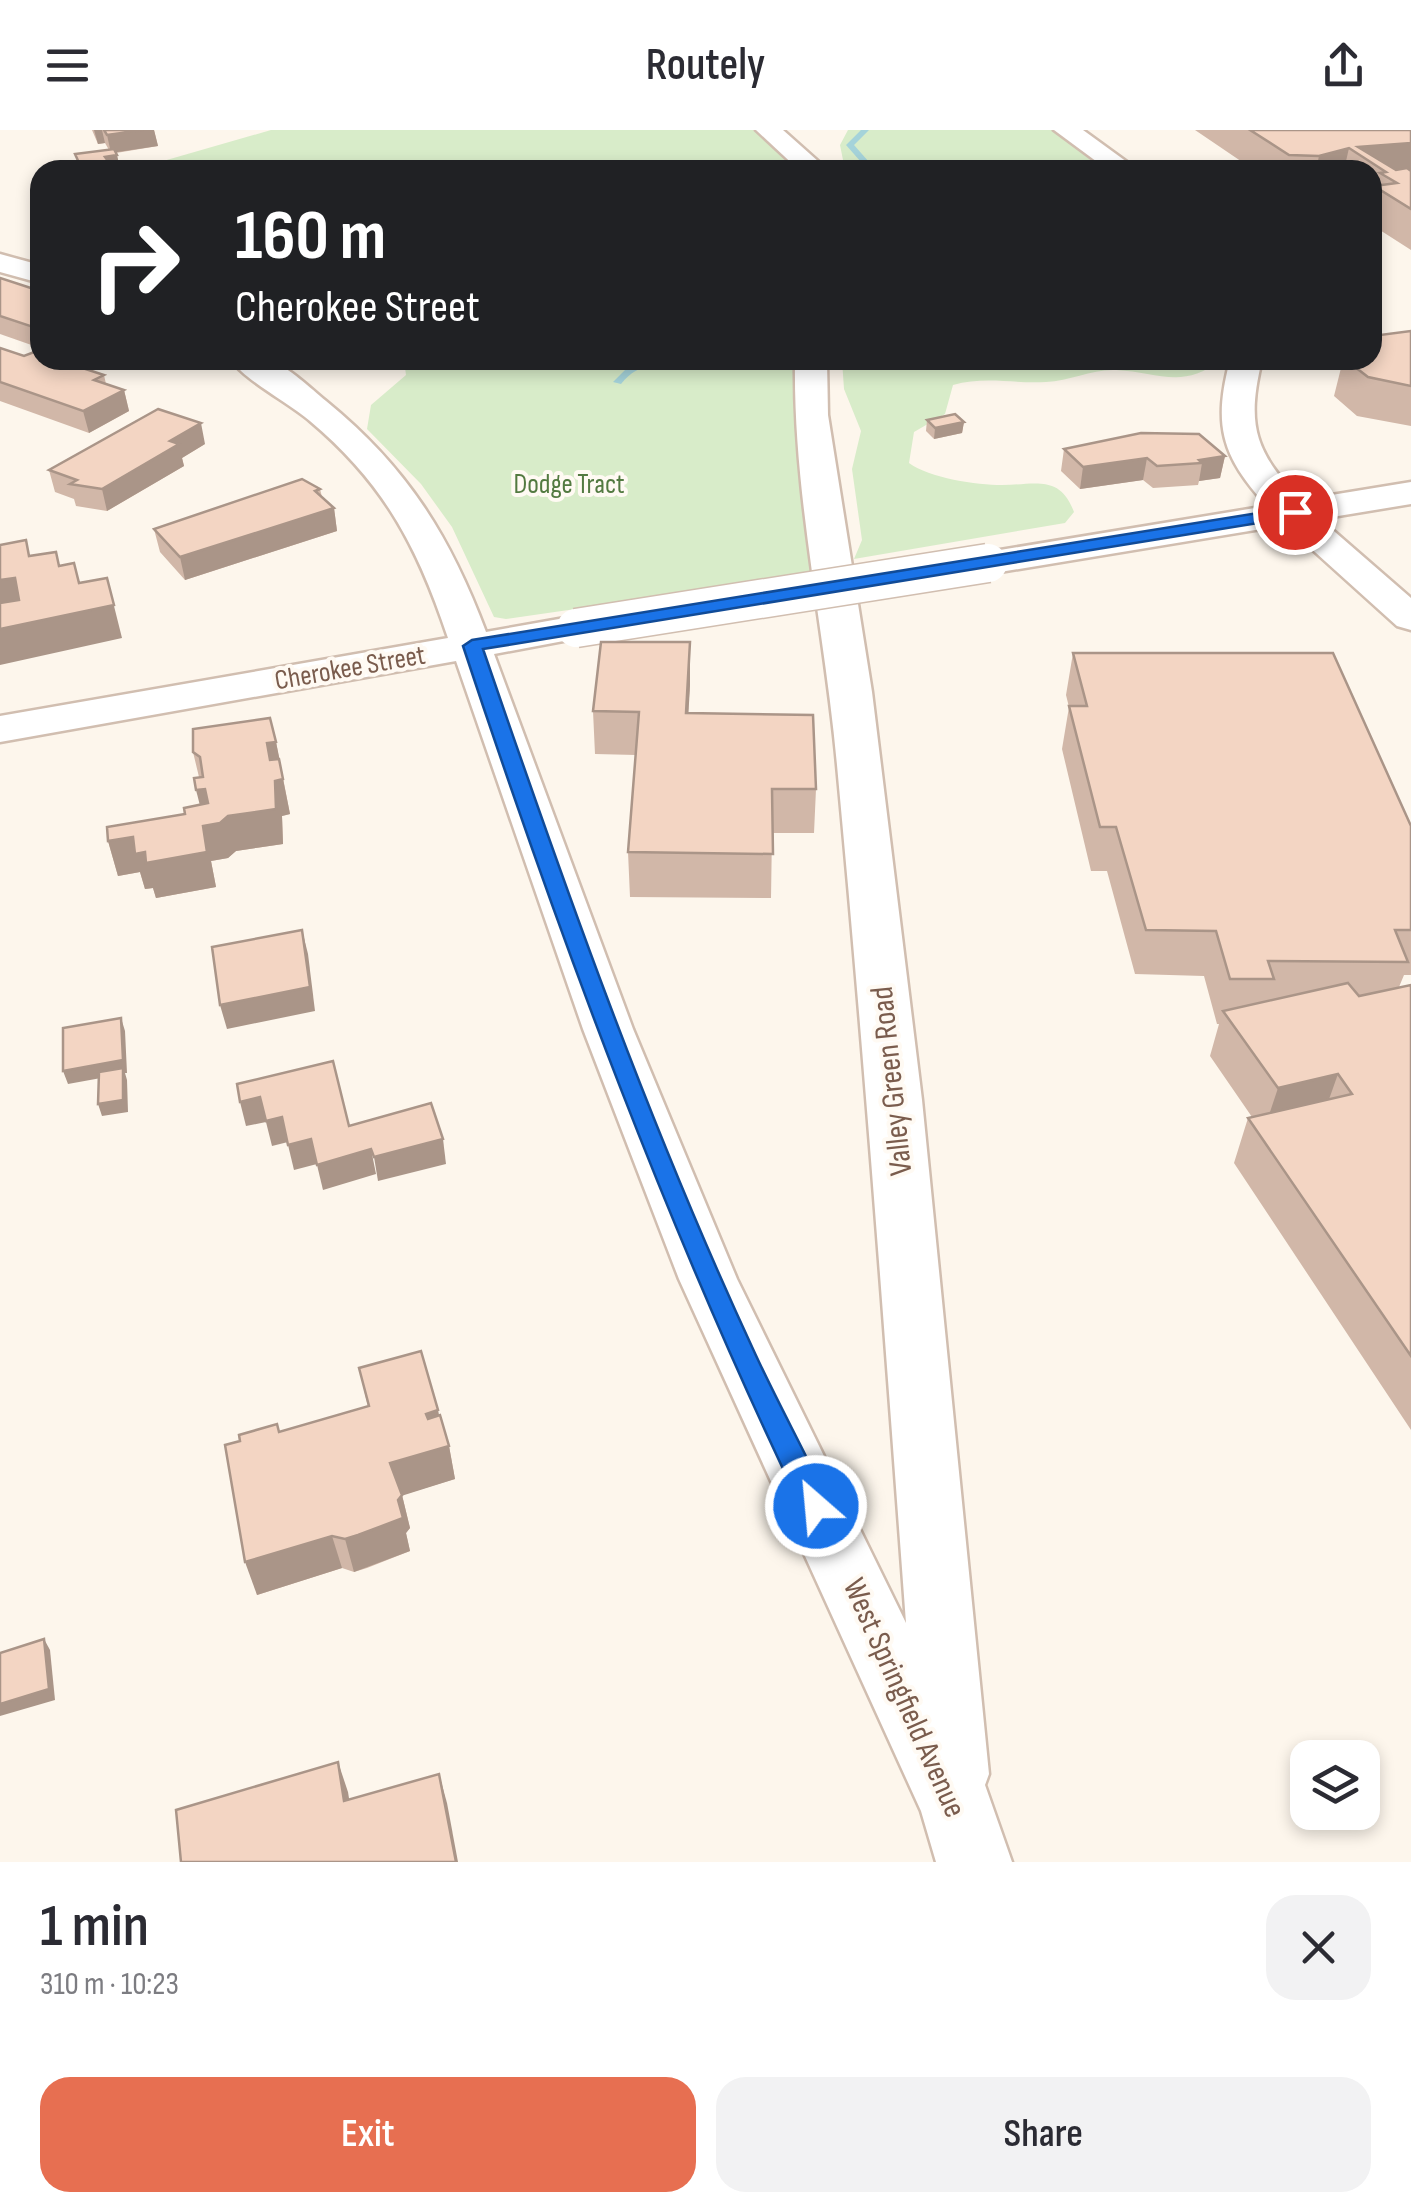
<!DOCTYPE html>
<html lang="en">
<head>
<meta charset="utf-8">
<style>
  :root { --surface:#fff; --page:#f2f2f3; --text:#2b2b33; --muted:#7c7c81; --accent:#e76f51 }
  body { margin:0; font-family:"Sofia Sans Condensed",sans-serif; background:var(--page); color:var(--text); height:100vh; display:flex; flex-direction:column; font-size:38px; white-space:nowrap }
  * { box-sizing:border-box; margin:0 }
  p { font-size:32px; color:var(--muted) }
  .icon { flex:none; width:55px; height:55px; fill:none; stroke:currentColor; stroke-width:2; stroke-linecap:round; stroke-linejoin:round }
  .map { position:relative; height:1732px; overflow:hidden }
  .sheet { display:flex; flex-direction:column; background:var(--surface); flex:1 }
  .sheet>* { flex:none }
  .top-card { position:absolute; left:30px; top:30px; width:1352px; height:210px; border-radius:30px; box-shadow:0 5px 15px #0003; background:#202124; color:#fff; overflow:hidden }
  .buttons { position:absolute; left:1290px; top:1610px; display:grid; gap:20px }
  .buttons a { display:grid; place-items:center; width:90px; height:90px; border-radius:20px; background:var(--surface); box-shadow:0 5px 15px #0003; font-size:50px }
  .pin { position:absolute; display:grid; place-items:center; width:85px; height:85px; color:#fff; margin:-42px; border:5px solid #fff; border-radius:50%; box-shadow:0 2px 10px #0007 }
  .me { position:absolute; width:110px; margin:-55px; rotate:333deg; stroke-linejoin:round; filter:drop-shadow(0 0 8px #0008) }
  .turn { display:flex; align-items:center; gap:35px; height:210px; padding:0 40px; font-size:45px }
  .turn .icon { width:130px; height:130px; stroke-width:2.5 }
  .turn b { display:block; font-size:70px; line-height:85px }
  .round { display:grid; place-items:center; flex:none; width:105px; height:105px; border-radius:30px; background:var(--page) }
  .summary { display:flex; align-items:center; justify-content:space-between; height:170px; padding:0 40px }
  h1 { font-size:60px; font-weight:600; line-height:75px }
  .cta { display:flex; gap:20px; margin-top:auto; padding:20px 40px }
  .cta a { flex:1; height:115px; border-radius:30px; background:var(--accent); color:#fff; font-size:40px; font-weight:600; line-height:115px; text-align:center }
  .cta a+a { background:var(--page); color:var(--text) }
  header { display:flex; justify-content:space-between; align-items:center; height:130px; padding:0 40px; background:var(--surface); font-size:45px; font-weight:600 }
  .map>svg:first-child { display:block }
  .green { fill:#d8ecc9 }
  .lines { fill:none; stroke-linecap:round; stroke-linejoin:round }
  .stream { fill:#a5d3da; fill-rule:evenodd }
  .minor-casing { stroke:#d1beb0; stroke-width:5 }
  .minor { fill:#fff; fill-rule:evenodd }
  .minor-bridge-casing { stroke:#d1beb0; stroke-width:41; stroke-linecap:butt }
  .minor-bridge { stroke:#fff; stroke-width:38 }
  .wall { fill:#d1b7a8 }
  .shaded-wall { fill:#aa9588 }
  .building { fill:#f3d5c3; stroke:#aa9588; stroke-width:2.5 }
  .route { fill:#1a73e8; stroke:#114b97; stroke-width:2.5 }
  .labels { text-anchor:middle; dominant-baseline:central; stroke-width:8; stroke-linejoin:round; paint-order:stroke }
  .far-park-label { font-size:28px; fill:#537a41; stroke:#fffaf3 }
  .far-street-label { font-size:28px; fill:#7a5c4d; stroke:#fffaf3 }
  .street-label { font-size:32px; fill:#7a5c4d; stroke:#fffaf3 }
</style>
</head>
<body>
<header><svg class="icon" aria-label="menu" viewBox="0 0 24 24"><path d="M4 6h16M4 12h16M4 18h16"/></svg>Routely<svg class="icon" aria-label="share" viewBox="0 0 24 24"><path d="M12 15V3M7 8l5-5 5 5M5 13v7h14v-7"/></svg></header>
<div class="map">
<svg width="1411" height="1732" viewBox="0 0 1411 1732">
  <rect width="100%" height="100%" fill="#fdf6ec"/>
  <g class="green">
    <path d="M271,0H753L802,40H132Z"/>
    <path d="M848,0H1053L1103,40H845L840,15Z"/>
    <path d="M404,230H797L817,444L506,489L494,487L452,397L421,354L367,299L371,275L406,245Z"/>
    <path d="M842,230H1220C1184,260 1157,242 1116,240C1092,239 1070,251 1046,252C1015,254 985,246 953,255L945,284L914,302L909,333C929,348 977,355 1002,355C1035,355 1060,344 1074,382L1065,393L854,429L862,410L852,339L861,301L844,259Z"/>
  </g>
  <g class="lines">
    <g class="stream">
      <path d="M861,0H869L854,15L869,32L868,40H860L861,32L846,15Z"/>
      <path d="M648,230H682C658,240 641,229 621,254L613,252L627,238Z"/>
    </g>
    <g class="minor-casing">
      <g id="minor">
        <path d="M756,0H783L828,40H799Z"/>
        <path d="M1054,0H1083L1138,40H1108Z"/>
        <path d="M0,124L40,135V153L0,142Z"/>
        <path d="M231,230C243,230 259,227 270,231C289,237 310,258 326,271C407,337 450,406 486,502L576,486L590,490L596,498L590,506L494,524L633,899L737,1149L906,1493C885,1207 864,921 837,635C825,501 793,365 795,230H827L828,285L872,562L922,970L989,1644L985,1655L1012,1732H936L921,1681L679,1149L583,899L456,531L0,612V586L448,508C418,418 385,354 310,291C289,273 246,251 231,230Z"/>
        <path d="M1230,230H1262C1246,296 1255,322 1301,370L1411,352V374L1320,389L1411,468V500L1397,496L1285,395L988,444L975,441L969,433L975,425L988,422L1267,376C1221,326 1213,295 1230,230Z"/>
      </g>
    </g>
    <use href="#minor" class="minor"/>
    <g class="minor-bridge-casing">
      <path id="minor-bridge" d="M576,498L988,433"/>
    </g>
    <use href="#minor-bridge" class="minor-bridge"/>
  </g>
  <g class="wall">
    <path d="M92,0H154L158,16L116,23L119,34L109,36L110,40H80L75,24L109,20L105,13L98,14Z"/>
    <path d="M1195,0H1411V120L1372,95V40H1254Z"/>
    <path d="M0,148L40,161V218L0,204Z"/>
    <path d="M1411,201V296L1357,286L1334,266L1343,230H1372Z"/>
    <path d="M0,218L24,226L104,245L106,254L124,260L129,281L89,303L0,271Z"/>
    <path d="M927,290L964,292L962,303L934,309L926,301Z"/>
    <path d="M205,314L182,328L184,336L107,381L76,376L74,369L55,362L49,340Z"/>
    <path d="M1064,319L1225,326L1220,348L1199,351L1198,355L1153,358L1143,350L1080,359L1061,341Z"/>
    <path d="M320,359L322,367L334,378L337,401L185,450L160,422L154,399Z"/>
    <path d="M1073,523L1411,696V845H1404L1399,857L1411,855V1300L1234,1033L1248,988L1252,987L1210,926L1219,894H1217L1204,846L1135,844L1107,741H1091L1062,619L1069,577L1066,565Z"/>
    <path d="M690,555L688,583L816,659L814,703H772L771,768L630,767L628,722L636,625L595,624L593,581Z"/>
    <path d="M276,612L290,684L282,686L283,714L236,721L228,728L211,731L216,757L156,768L153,758L145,759L140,742L118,746L108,711L185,684L200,675L199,647L193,622Z"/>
    <path d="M359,1238L439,1286L449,1316L455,1349L402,1365L410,1398L406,1403L410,1421L367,1438L354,1442L342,1438L257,1465L240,1311L280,1302L368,1277Z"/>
  </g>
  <g class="shaded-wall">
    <path d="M94,0H102L105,13L98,14Z"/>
    <path d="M143,0H154L158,16L111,23L107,5Z"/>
    <path d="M1411,13V45L1386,42L1358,17Z"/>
    <path d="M1349,18L1344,40H1316L1319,26Z"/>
    <path d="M117,25L119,34L109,36L110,40H81L80,35L105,27Z"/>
    <path d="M124,260L129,281L89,303L83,281Z"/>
    <path d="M964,292L962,303L934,309L935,298Z"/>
    <path d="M201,293L205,314L182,328L184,336L107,381L102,359L170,311Z"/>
    <path d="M1225,326L1220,348L1199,351L1202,333L1199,330Z"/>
    <path d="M1147,328L1143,350L1080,359L1083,337Z"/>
    <path d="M334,378L337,401L185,450L180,427Z"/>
    <path d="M74,433L83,466L107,448L122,508L0,535V499Z"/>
    <path d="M15,448L26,481L0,485V450Z"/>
    <path d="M690,512V555L686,627V583Z"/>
    <path d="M276,612L283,646L274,648L267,613Z"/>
    <path d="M283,649L290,684L282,686L283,714L236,721L228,728L211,731L216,757L156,768L153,758L145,759L140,742L118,746L108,711L203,696L275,651Z"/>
    <path d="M205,659L214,693L205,695L196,660Z"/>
    <path d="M302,800L308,824L315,881L227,899L220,875Z"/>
    <path d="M121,888L125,901L127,943H125L127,950L128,982L102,986L98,974L123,944L68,954L63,941Z"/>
    <path d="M1338,944L1322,989L1263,1003L1278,958Z"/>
    <path d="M260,967L282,987L288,1012L272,1016L266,992L246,996L240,972Z"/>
    <path d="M311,1009L317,1034L294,1040L288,1015Z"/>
    <path d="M443,1009L446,1034L378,1051L374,1027Z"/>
    <path d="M371,1019L376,1044L323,1060L317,1035Z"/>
    <path d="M438,1280L445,1314L432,1317L426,1284Z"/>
    <path d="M449,1316L455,1349L398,1367L390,1333Z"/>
    <path d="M402,1365L410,1398L406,1403L410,1421L354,1442L345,1409Z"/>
    <path d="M332,1406L342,1438L257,1465L245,1432Z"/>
    <path d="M44,1509L50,1520L55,1570L0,1586V1574Z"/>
    <path d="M338,1632L348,1662L354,1700L344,1671Z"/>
    <path d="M439,1644L447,1673L458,1732H456Z"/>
  </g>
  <g class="building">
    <path d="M104,0H143L107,5Z"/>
    <path d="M1250,0H1411V13L1358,17L1396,40L1407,38L1411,41V79L1374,56L1397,53L1380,43L1386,42L1349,18L1319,26L1289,25Z"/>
    <path d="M114,19L117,25L105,27L108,31L80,35L75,24Z"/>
    <path d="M0,148L40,161V196L36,198L0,186Z"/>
    <path d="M1411,201V256L1368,247L1346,230H1372V206Z"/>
    <path d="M0,218L24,226L34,222L40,224V230H58L104,245L94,250L124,260L83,281L0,252Z"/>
    <path d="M158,279L201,293L170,311L179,314L102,359L70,354L77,350L49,340Z"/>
    <path d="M955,284L964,292L935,298L927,290Z"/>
    <path d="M1141,303L1199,304L1225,326L1199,330L1202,333L1157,336L1147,328L1083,337L1064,319Z"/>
    <path d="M302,349L320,359L315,361L334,378L180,427L154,399Z"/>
    <path d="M26,410L29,426L56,422L59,436L74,433L79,453L107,448L114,475L0,499V473L19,470L15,448L0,450V415Z"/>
    <path d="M601,512H690L686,583L813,585L816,659H772L773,724L628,722L639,582L593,581Z"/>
    <path d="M1073,523H1333L1411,696V800H1395L1408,832L1268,831L1274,849H1230L1216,801L1146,800L1116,697H1100L1069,576H1087Z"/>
    <path d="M270,588L276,612L267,613L270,630L279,629L283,649L275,651L276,679L228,686L220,693L203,696L207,722L146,733L145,722L135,724L133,707L108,711L107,697L185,684L184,678L208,673L205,659L196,660L194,648L203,647L200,627L193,622V599Z"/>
    <path d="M302,800L310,857L220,875L212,817Z"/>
    <path d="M1348,853L1359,866L1411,855V1226L1248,988L1352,964L1338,944L1278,958L1223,881Z"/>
    <path d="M121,888L123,930L63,941V898Z"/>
    <path d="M333,931L349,996L431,973L443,1009L374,1027L371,1019L317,1035L311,1009L288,1015L282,987L266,991L260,967L240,972L237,954Z"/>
    <path d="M123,938V970L98,974L99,942Z"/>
    <path d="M421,1221L438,1280L426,1284L428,1289L440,1285L449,1316L390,1333L402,1365L398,1370L403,1388L358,1405L345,1409L332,1406L245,1432L225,1315L240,1311L239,1305L277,1294L279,1302L369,1276L359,1238Z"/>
    <path d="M44,1509L49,1559L0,1574V1523Z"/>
    <path d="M338,1632L344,1671L439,1644L456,1732H181L176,1680Z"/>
  </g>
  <path class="route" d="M1295,377L1301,379V386L483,519C564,755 648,993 753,1219C777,1272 806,1323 830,1376L826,1385L816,1389L805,1385C669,1104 561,812 463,516L472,510Z"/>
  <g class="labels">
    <g class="far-park-label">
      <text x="569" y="354">Dodge Tract</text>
    </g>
    <g class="far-street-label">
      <text transform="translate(350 538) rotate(-10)">Cherokee Street</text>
    </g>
    <g class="street-label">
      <text transform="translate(892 951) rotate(-96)">Valley Green Road</text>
      <text transform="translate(904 1568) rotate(66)">West Springfield Avenue</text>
    </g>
  </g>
</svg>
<div class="buttons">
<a><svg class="icon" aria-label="layers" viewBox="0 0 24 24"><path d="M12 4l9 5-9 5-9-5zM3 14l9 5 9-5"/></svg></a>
</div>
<div class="pin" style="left:1295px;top:382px;background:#d93025"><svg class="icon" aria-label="arrive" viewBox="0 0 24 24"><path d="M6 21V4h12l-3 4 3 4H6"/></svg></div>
<svg class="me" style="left:816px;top:1376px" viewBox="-20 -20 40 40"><circle r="17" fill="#1a73e8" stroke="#fff" stroke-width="3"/><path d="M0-11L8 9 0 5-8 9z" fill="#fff"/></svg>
<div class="top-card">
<div class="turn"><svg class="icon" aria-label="right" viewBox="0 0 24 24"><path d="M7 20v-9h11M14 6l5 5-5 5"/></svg><div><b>160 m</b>Cherokee Street</div></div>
</div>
</div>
<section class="sheet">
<div class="summary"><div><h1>1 min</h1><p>310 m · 10:23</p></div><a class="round"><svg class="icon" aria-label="close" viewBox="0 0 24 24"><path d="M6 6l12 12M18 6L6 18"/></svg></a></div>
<div class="cta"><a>Exit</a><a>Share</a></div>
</section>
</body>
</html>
